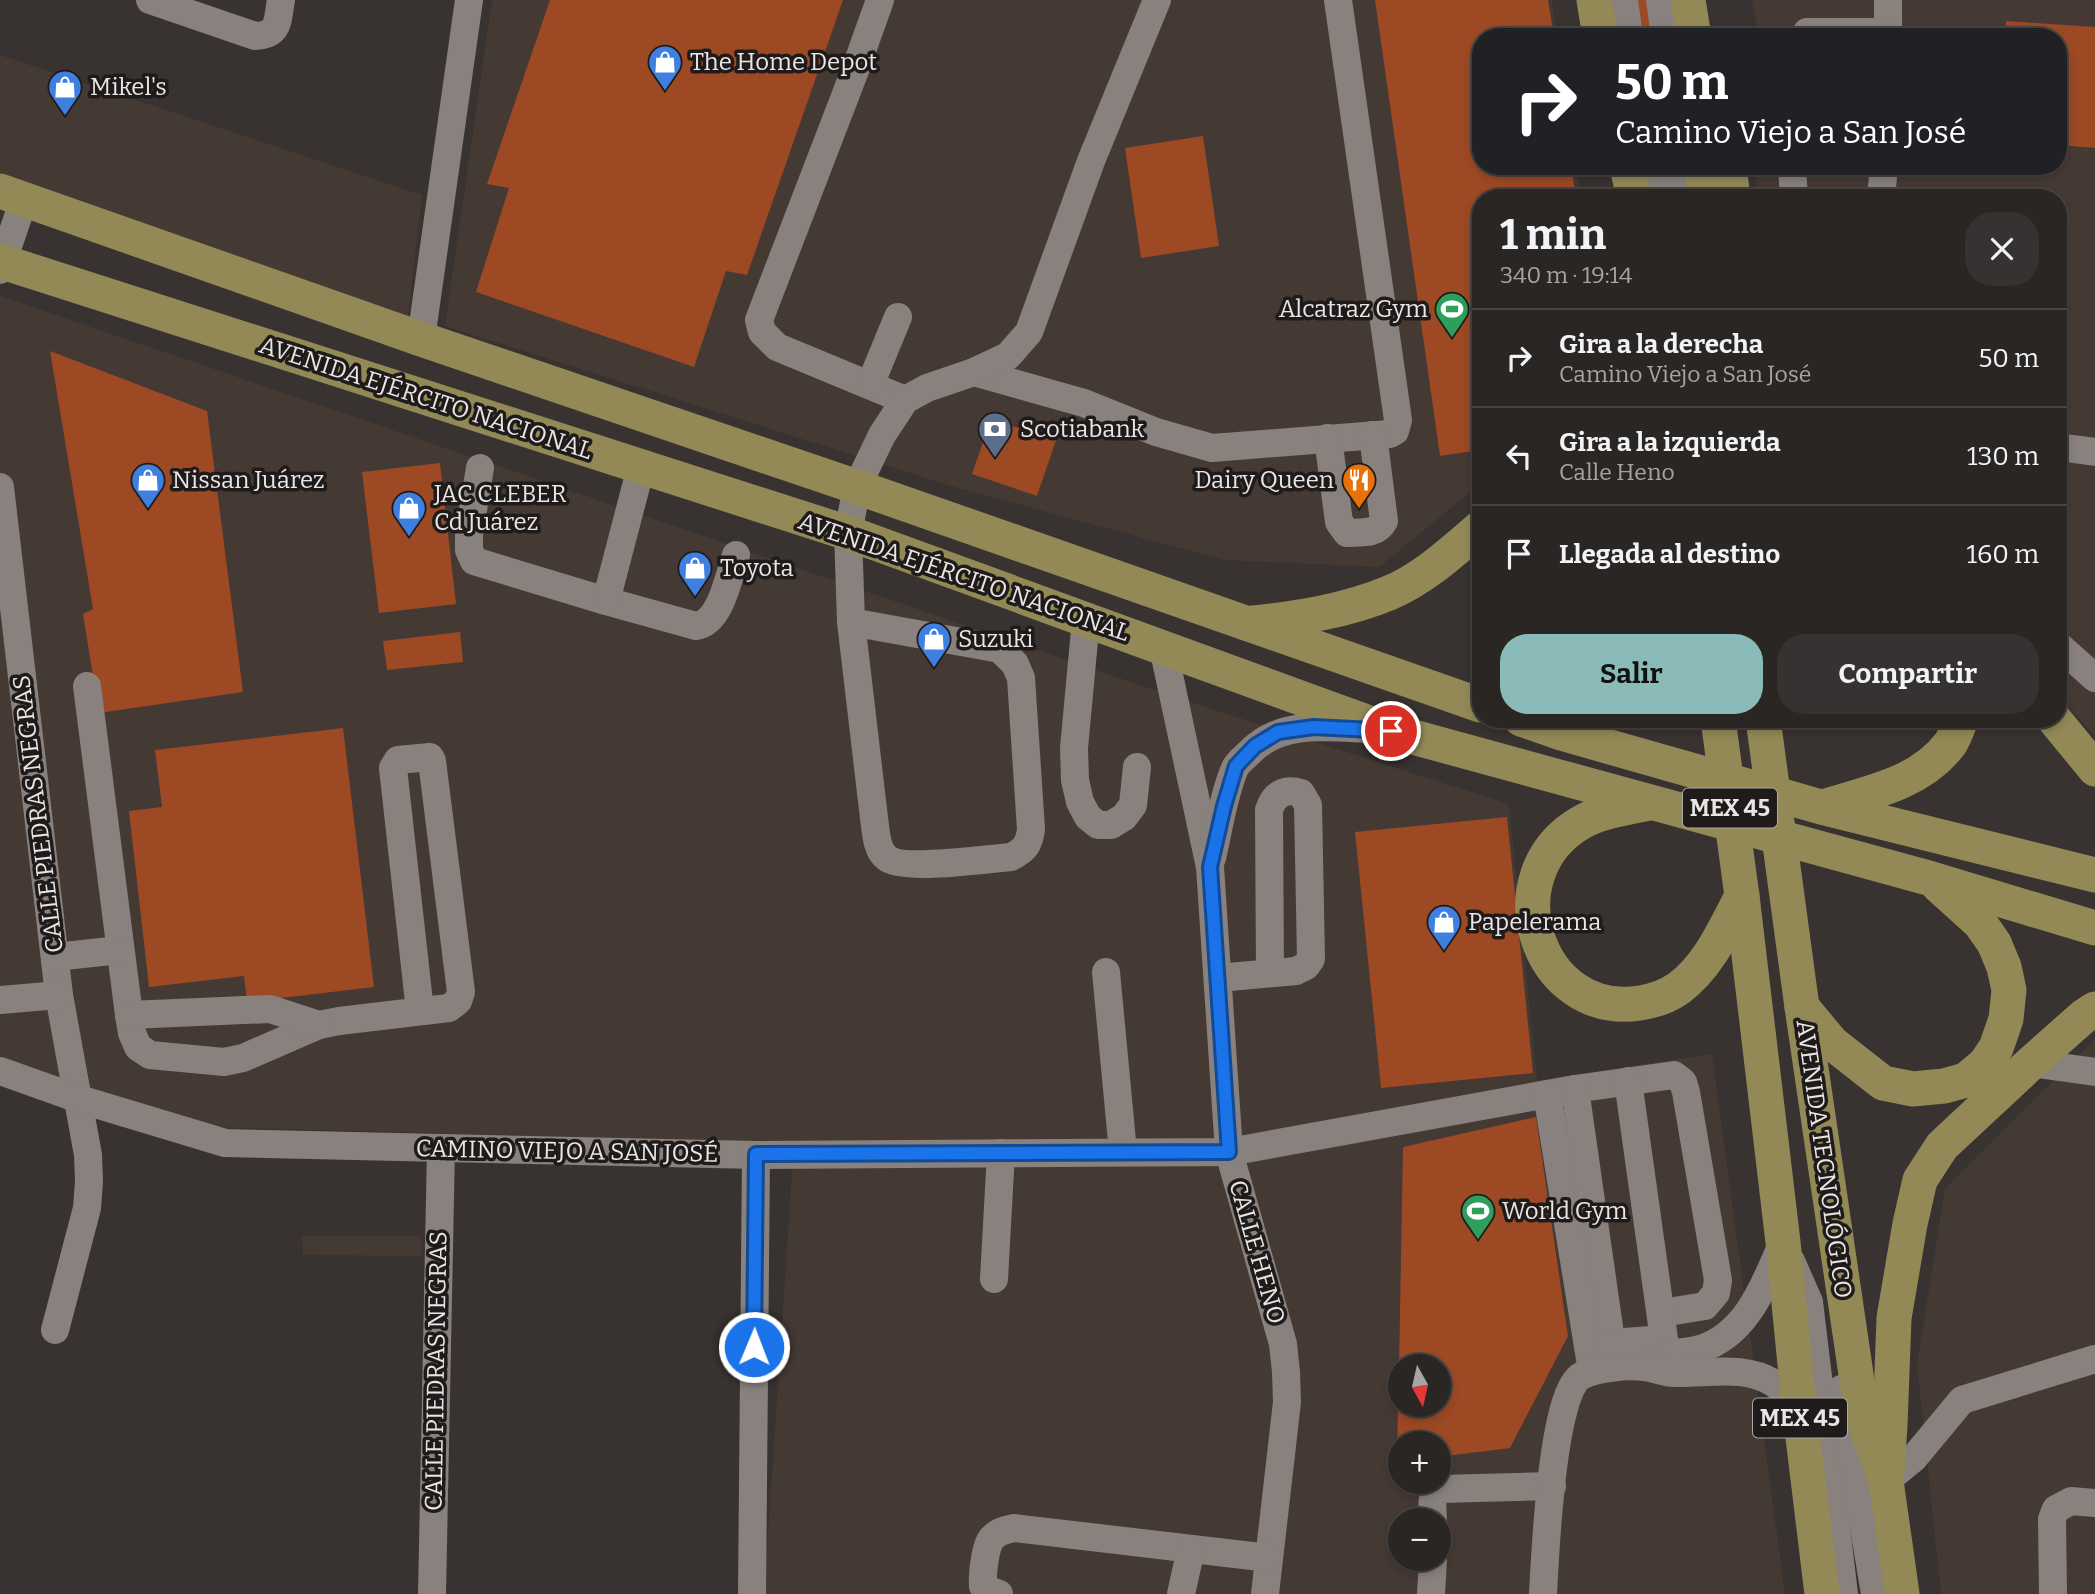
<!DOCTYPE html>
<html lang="es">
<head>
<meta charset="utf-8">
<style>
  :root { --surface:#2a2624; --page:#363231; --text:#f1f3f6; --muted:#a5a5a6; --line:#464341; --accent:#8bbbb9 }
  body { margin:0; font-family:Bitter,serif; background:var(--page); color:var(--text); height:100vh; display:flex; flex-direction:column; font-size:26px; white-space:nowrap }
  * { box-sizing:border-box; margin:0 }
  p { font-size:23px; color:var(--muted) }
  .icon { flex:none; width:38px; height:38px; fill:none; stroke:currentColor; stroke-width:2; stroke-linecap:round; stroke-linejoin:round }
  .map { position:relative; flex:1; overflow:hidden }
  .sheet { position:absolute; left:1472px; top:189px; width:595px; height:539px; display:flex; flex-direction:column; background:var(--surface); border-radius:28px; box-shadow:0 4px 10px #0003,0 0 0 2px var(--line) }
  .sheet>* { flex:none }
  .banner { position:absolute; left:1472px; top:28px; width:595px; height:147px; border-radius:28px; box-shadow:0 4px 10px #0003,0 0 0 2px var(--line); background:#202124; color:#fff; overflow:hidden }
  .needle { width:46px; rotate:172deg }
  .controls { position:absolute; left:1388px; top:1354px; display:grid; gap:14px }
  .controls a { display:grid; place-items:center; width:63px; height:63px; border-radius:50%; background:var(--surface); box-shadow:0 4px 10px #0003,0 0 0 2px var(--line); font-size:35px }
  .pin { position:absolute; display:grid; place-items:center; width:60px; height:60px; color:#fff; margin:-30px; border:4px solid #fff; border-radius:50%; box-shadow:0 2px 7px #0007 }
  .me { position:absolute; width:77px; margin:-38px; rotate:1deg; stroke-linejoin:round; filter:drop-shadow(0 0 5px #0008) }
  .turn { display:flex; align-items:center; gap:24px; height:147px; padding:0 28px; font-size:32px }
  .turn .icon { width:91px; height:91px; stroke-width:2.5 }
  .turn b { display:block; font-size:49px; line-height:60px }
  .round { display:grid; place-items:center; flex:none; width:74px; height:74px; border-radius:28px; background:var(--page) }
  .overview { display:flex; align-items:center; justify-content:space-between; height:119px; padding:0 28px }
  h1 { font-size:42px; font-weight:700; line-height:52px }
  .cta { display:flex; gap:14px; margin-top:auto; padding:14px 28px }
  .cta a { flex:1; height:80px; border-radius:28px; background:var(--accent); color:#111; font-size:28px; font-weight:700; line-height:80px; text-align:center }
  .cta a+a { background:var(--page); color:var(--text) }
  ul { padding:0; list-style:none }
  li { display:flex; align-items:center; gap:21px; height:98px; padding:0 28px; border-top:2px solid var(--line) }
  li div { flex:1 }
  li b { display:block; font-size:26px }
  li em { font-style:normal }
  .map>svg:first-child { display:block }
  .built { fill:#453934; fill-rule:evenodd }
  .building { fill:#9c4924 }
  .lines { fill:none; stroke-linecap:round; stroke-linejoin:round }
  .minor { stroke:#88817e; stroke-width:28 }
  .major { stroke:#938957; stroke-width:35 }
  .route-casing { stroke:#114b97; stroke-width:18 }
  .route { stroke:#1a73e8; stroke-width:12 }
  .labels { text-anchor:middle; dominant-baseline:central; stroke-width:7; stroke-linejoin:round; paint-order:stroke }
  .shield { fill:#1e1b1a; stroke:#aca8a7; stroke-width:2 }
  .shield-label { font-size:23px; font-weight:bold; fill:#e9e5e4 }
  .poi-label { font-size:24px; fill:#e9e5e4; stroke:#1e1b1a; text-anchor:start }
  .street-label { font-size:24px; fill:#e9e5e4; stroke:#1e1b1a }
</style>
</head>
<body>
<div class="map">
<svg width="2095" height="1594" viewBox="0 0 2095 1594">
  <rect width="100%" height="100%" fill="#383230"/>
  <g class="built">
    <path d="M492,0H1552L1557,37H1480V166H1576L1581,198H1480V484L1379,567L1224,560L951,486L445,326Z"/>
    <path d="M1752,0H2095V737L2058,694V198H1758L1755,166H2058V37H1759Z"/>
    <path d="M0,55L422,195L408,317L0,173Z"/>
    <path d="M0,296L1184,700L1509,804L1537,1080L1712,1054L1785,1594H764L794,1143L209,1127L46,1073L0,1065ZM1400,1367H1438V1405H1400ZM1400,1444H1438V1482H1400ZM1400,1521H1438V1559H1400Z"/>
    <path d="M2095,1039V1594H1941L1917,1364L1945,1189Z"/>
    <path d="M302,1236H420L423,1256L303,1255Z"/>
  </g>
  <g class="building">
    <path d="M550,0H843L747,275L726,271L694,367L476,292L509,188L487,184Z"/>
    <path d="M1375,0H1548L1554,37H1480V166H1571L1576,198H1480V450L1440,456Z"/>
    <path d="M1632,0H1650L1656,37H1637Z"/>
    <path d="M2006,21L2095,27V148L2058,145V37H2005Z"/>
    <path d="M1203,136L1219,246L1141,258L1125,148Z"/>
    <path d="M50,351L207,411L243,692L99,713L83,614L93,609Z"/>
    <path d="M991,419L1056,440L1037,496L972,474Z"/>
    <path d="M440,463L456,604L379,613L362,472Z"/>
    <path d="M460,632L463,662L387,670L383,641Z"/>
    <path d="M343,728L374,987L247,1002L244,976L149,987L129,811L162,807L155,750Z"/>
    <path d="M1507,817L1533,1073L1381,1088L1355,832Z"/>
    <path d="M1536,1117L1568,1336L1510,1448L1438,1457V1444H1400V1463H1397L1398,1405H1438V1367H1399L1403,1147Z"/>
  </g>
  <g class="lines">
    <g class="minor">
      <path d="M150,0L255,36C280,35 277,21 281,0"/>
      <path d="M880,0L854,73L759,320L762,332L777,347L905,400"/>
      <path d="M1624,0L1629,37"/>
      <path d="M1660,0L1665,37"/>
      <path d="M1888,0V37"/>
      <path d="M1807,32H1889"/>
      <path d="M1648,166L1652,198"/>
      <path d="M1675,166L1677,198"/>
      <path d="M1792,166L1794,198"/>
      <path d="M1881,198L1884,166"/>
      <path d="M0,270L24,199"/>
      <path d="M421,339L469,0"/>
      <path d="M974,372L1084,403L1156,432L1212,448L1390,434L1395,431L1398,420L1338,0"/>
      <path d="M870,385L898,317"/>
      <path d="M1328,438L1339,522L1347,533C1360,532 1377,535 1384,521L1373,435"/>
      <path d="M2058,447L2095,452"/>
      <path d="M480,468L469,534V550L474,561L606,601L696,626C721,623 729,575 736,555"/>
      <path d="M0,487L59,995L88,1155L89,1181L87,1208L55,1330"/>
      <path d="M606,601L641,467"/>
      <path d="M1086,619L1074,748L1075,780L1080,802L1088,817L1098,825H1111L1124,817L1133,805L1137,767"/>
      <path d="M851,622L1000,649L1015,664L1021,678L1031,829C1029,845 1025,850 1011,857C988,859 902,871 887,858C876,850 876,831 874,818L851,622L848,533L857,487L882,435L905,400L927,388L974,372L1008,356L1029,332L1091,161L1157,0"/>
      <path d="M2058,645L2095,678"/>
      <path d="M1163,647L1210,867L1229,1152L1283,1344L1286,1372L1287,1402L1265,1594"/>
      <path d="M87,686L129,1015L132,1033L138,1047L150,1055L224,1062L243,1058L319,1025L339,1021L449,1008L458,1001L461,992L432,761L430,757L398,760L393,768L420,1011"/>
      <path d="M1212,858C1219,829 1223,796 1235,768C1238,762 1245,757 1250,752C1281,720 1327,727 1368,729"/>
      <path d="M55,957L120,950"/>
      <path d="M1106,972L1123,1152"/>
      <path d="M1218,978L1296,971L1306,966L1311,959L1308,805L1301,793C1285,788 1274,794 1269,810L1270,973"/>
      <path d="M0,1000L59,995"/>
      <path d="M129,1015L270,1009L319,1025"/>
      <path d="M2031,1063L2095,1072"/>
      <path d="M0,1071L79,1099L225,1143L756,1155L1229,1152L1575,1089L1674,1075L1683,1082L1686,1092L1718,1280L1716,1293L1705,1306L1662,1313"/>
      <path d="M1575,1089L1614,1362"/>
      <path d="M1547,1094L1592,1371"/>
      <path d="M1791,1261L1809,1302L1844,1594"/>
      <path d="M994,1279L1001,1153"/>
      <path d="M1611,1343L1664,1339L1628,1081"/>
      <path d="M1643,1366C1651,1362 1660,1357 1668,1355C1678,1352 1689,1352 1700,1349C1748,1334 1765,1283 1783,1242"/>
      <path d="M1841,1389L1875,1594"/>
      <path d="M1886,1481L1913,1459L1962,1400L2095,1359"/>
      <path d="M1433,1521C1433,1509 1429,1496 1440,1489L1552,1486"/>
      <path d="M432,1594L441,1148"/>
      <path d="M752,1594L756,1155"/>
      <path d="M999,1594L988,1590L983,1586C982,1575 985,1550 990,1541C995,1532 1005,1530 1014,1528L1269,1558"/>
      <path d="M1181,1594L1191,1549"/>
      <path d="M1431,1594L1433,1559"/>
      <path d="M1543,1594C1545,1557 1552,1392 1581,1376C1594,1368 1628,1365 1644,1367C1655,1368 1664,1373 1675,1373C1707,1374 1746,1364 1775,1384C1783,1390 1791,1398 1799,1405"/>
      <path d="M2053,1594L2052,1519L2056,1509L2071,1501L2095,1503"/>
    </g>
    <g class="major">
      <path d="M1594,0L1600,37"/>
      <path d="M1688,0L1694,37"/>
      <path d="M1627,166L1634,198"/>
      <path d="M1703,166L1704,198"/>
      <path d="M1729,166L1733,198"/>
      <path d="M0,191L421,339L857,487L1480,705"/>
      <path d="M0,261L848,533L1391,731L1932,879L2095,928"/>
      <path d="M1253,623C1299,618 1346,611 1389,593C1423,579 1452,552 1480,528"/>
      <path d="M1521,719L1561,733L1821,807L2095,875"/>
      <path d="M1718,719L1742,896L1783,1242L1799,1405L1822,1594"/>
      <path d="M1763,719L1802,1007L1862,1415L1886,1481L1902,1594"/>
      <path d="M2054,719L2095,769"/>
      <path d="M1649,803C1627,808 1602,811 1582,822C1490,874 1537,1019 1640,1003C1653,1001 1668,996 1679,988C1709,966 1725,928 1742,896"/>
      <path d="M1823,807C1868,793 1920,784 1950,744C1955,737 1958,727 1961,719"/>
      <path d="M1802,1007L1832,1043L1883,1083L1913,1089L1944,1086L1966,1080L1985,1064L1996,1048L2006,1019L2009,990L2004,967L1994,943L1980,923L1938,885"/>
      <path d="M1887,1471L1890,1425L1894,1318L1910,1224L1920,1180L1942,1146L2031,1063L2084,1016L2095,1009"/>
    </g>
  </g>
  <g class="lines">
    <g class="route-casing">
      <path id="route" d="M754,1347L756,1154L1229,1152L1210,867L1224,806L1236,766L1255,746L1278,732L1314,727L1391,731"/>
    </g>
    <use href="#route" class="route"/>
  </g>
  <defs>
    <g id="shop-pin" transform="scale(1.75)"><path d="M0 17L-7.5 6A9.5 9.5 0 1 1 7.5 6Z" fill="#3f7fe0" stroke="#1e1b1a"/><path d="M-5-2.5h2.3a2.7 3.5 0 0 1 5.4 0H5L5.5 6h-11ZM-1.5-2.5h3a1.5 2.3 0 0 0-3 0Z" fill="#fff"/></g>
    <g id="stadium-pin" transform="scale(1.75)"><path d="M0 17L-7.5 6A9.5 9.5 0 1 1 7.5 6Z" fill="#2e9e5b" stroke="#1e1b1a"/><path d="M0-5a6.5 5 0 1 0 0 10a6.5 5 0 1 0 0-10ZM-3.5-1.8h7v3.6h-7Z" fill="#fff"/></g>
    <g id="bank-pin" transform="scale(1.75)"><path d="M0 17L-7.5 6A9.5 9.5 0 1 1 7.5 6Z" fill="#5c6f8a" stroke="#1e1b1a"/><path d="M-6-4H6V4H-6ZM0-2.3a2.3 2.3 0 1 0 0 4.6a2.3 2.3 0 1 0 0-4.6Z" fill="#fff"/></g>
    <g id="restaurant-pin" transform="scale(1.75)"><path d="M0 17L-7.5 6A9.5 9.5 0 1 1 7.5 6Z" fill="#e8710a" stroke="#1e1b1a"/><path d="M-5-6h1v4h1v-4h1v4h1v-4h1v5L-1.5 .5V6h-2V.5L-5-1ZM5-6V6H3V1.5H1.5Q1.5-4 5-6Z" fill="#fff"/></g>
  </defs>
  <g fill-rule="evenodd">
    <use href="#shop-pin" x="665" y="62"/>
    <use href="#shop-pin" x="65" y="87"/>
    <use href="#stadium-pin" x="1452" y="309"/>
    <use href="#bank-pin" x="995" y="429"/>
    <use href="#shop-pin" x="148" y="480"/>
    <use href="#restaurant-pin" x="1359" y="480"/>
    <use href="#shop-pin" x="409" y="508"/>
    <use href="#shop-pin" x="695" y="568"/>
    <use href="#shop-pin" x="934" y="639"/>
    <use href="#shop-pin" x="1444" y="922"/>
    <use href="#stadium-pin" x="1478" y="1211"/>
  </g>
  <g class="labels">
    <g class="shield">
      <rect x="1683" y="788.5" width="94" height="39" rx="5"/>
      <rect x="1753" y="1398.5" width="94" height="39" rx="5"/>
    </g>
    <g class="shield-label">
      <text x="1730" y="808">MEX 45</text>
      <text x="1800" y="1418">MEX 45</text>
    </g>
    <g class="poi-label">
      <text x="690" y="62">The Home Depot</text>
      <text x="90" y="87">Mikel's</text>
      <text x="1428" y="309" text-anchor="end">Alcatraz Gym</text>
      <text x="1020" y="429">Scotiabank</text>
      <text x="172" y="480">Nissan Juárez</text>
      <text x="1334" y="480" text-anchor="end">Dairy Queen</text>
      <text x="434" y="494">JAC CLEBER<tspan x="434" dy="28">Cd Juárez</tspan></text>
      <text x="720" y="568">Toyota</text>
      <text x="958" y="639">Suzuki</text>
      <text x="1468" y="922">Papelerama</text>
      <text x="1502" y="1211">World Gym</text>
    </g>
    <g class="street-label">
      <text transform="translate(426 398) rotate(18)">AVENIDA EJÉRCITO NACIONAL</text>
      <text transform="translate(964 577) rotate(19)">AVENIDA EJÉRCITO NACIONAL</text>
      <text transform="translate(38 814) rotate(-97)">CALLE PIEDRAS NEGRAS</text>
      <text transform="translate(567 1151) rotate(1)">CAMINO VIEJO A SAN JOSÉ</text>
      <text transform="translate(1824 1159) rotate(82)">AVENIDA TECNOLÓGICO</text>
      <text transform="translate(1257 1252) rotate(74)">CALLE HENO</text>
      <text transform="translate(436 1371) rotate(-89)">CALLE PIEDRAS NEGRAS</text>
    </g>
  </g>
</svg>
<div class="controls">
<a><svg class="needle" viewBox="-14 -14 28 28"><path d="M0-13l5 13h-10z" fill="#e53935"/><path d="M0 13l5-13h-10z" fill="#a5a5a6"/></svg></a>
<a>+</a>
<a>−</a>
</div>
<div class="pin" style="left:1391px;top:731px;background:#d93025"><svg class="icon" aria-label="arrive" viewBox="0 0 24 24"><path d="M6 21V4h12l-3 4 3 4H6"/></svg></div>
<svg class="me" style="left:754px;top:1347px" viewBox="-20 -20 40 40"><circle r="17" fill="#1a73e8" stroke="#fff" stroke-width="3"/><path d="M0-11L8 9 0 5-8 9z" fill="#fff"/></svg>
<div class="banner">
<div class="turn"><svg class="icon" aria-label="right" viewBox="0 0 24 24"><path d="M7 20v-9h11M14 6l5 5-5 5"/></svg><div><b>50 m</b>Camino Viejo a San José</div></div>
</div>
<section class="sheet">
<div class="overview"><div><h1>1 min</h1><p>340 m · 19:14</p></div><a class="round"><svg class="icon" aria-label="close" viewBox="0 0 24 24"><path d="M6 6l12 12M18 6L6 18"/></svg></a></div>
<ul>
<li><svg class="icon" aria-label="right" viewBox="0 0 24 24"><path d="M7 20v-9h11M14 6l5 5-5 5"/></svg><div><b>Gira a la derecha</b><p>Camino Viejo a San José</p></div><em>50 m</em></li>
<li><svg class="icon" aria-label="left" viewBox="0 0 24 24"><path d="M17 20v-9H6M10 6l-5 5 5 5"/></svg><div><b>Gira a la izquierda</b><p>Calle Heno</p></div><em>130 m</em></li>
<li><svg class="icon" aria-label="arrive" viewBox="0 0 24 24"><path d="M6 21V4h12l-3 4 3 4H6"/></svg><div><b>Llegada al destino</b></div><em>160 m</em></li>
</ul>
<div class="cta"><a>Salir</a><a>Compartir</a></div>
</section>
</div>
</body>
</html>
